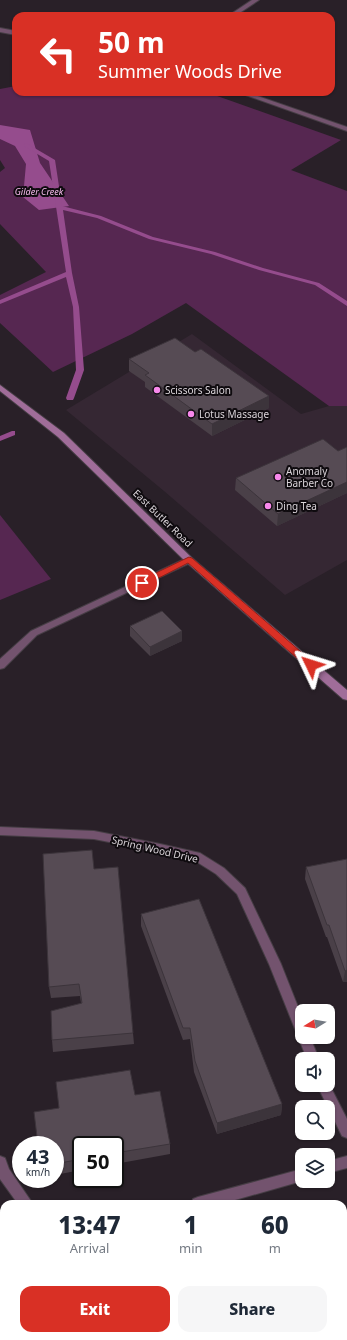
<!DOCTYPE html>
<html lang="en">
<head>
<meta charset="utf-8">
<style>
  :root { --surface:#fff; --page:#f6f6f7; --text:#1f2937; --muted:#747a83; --accent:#d93025 }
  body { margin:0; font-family:"Noto Sans",sans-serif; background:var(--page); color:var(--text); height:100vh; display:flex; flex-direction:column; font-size:15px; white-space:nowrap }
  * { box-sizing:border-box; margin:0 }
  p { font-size:13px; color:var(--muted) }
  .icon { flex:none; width:22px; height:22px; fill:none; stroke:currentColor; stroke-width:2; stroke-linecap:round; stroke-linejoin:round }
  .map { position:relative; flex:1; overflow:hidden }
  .sheet { position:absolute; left:0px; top:1200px; width:347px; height:140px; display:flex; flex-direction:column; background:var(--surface); border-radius:12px 12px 0 0; box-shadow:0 1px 3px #0004 }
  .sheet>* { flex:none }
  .banner { position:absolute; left:12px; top:12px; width:323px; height:84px; border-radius:12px; box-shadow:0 1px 3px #0004; background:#d93025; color:#fff; overflow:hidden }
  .needle { width:26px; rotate:259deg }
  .tools { position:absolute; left:295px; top:1004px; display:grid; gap:8px }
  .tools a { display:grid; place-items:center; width:40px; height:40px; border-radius:8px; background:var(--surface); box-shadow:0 1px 3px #0004; font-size:20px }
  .speed { position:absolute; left:12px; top:1136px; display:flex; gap:8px; font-size:20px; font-weight:700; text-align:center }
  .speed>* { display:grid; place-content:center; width:52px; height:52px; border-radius:50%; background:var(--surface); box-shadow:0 1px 3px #0004; line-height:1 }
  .speed small { font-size:10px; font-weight:400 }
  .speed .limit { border:2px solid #111; border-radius:6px; background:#fff; color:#111 }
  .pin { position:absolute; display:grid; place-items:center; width:34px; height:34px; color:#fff; margin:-17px; border:2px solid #fff; border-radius:50%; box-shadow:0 1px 4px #0007 }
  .me { position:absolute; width:44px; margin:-22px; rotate:311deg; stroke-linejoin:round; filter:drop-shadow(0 0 3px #0008) }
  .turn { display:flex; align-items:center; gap:14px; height:84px; padding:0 20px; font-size:18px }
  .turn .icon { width:52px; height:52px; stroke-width:2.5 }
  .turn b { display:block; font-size:28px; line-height:34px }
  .eta { display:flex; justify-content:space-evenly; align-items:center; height:68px; text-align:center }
  .eta b { font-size:24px; font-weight:800; line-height:28px }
  .cta { display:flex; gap:8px; margin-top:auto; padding:8px 20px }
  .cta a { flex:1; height:46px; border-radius:12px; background:var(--accent); color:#fff; font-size:16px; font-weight:800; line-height:46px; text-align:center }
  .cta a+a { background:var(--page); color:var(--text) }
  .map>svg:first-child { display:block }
  .built { fill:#352733 }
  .green { fill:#562751 }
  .water { fill:#954c8d }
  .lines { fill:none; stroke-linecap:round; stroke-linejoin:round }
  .stream { fill:#954c8d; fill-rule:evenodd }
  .street-casing { stroke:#453d44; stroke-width:2 }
  .secondary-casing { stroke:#453d44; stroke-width:2 }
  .street { fill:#73536e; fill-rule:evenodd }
  .secondary { fill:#a06d99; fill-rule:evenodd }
  .wall { fill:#4a4048 }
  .shaded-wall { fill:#3c343b }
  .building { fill:#564b54; stroke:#3c343b }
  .route { fill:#d93025; stroke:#8d1f18 }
  .poi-dot { fill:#f888eb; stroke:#0f0b0f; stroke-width:1.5 }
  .labels { text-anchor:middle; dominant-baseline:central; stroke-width:4; stroke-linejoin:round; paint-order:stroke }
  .far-water-label { font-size:9px; font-style:italic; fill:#f8bcef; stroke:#0f0b0f }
  .poi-label { font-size:10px; fill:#dbd5da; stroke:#0f0b0f; text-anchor:start }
  .street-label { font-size:10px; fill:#dbd5da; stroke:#0f0b0f }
</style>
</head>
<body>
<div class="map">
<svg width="347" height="1340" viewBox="0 0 347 1340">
  <rect width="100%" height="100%" fill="#292028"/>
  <path class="built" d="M192,334L301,414L329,406H347V560L285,595L164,491L66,410Z"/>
  <g class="green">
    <path d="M16,86V92H206L341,140L291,170L347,191V406H329L186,303L132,334L53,372L0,323V295L46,272L0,224V172L5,168L0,160V89Z"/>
    <path d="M0,515L51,579L0,600Z"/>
  </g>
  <path class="water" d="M0,125L30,130L40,163L69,206L39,210L23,197L26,164L15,146L0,139Z"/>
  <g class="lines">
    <g class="stream">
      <path d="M26,143L55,160L62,206L101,216L153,237L215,252L263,268L319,283L347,301V306L315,285L259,270L211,254L149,239L97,218L63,210L72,273L79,307L84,370L74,398L73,400H67L66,398L76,370L73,307L66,277L0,304V300L66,272L49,161L24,146L23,145Z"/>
      <path d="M12,431H15V435L0,441V436Z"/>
    </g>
    <g class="street-casing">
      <g id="street">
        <path d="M252,0H259L235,16H228Z"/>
        <path d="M0,28L16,31V35L0,32Z"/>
        <path d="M237,92H246L347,127V131Z"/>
        <path d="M189,557L192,558L194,560L192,562L37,635L4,668L0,669V659L31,631Z"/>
        <path d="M0,827L94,831L160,844L200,853L224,868L245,888L281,964L302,1017V1037H310L319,1059H307L269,964L237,894L216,874L197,862L160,852L94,839L0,835Z"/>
        <path d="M328,1082L347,1119V1138L342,1136L317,1085H328Z"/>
        <path d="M0,1156L5,1158L9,1169L33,1204H18L0,1179Z"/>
        <path d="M347,1156V1168L328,1173V1161Z"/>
        <path d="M302,1169V1181L221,1204H191L193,1199L198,1197Z"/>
      </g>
    </g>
    <g class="secondary-casing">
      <path id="secondary" d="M0,385L64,433L192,558L347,690V700L343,699L186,562L58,437L0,391Z"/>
    </g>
    <use href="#street" class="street"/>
    <use href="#secondary" class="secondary"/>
  </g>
  <g class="wall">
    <path d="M195,352L269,396V408L212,436L145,387V382L129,371V359Z"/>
    <path d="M347,447V493L277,526L235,490L236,478L338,451Z"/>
    <path d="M130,626L182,631V641L150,656L130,636Z"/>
    <path d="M347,859V982H343L327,937H326L305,879L306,867Z"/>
    <path d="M94,869L133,1033L134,1044L53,1052L52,1040L81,1003L80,996L51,998L49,987Z"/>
    <path d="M141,914L282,1104L281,1115L217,1134L194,1072L190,1039L183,1040L141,926Z"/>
    <path d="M135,1095L170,1144V1154L115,1164V1145H81V1170L55,1175V1145Z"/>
  </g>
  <g class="shaded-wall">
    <path d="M269,396V408L212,436V424Z"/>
    <path d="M347,482V493L277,526L278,514Z"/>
    <path d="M182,631V641L150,656V647Z"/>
    <path d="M347,970V982H343L345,971Z"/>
    <path d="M282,1104L281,1115L217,1134V1123Z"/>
    <path d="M347,1286V1295L343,1296V1287Z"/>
  </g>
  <g class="building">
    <path d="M175,338L195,352L201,349L269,396L212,424L145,375L149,373L129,359Z"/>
    <path d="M323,439L338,451L347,447V482L278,514L236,478Z"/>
    <path d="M162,611L182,631L150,647L130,626Z"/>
    <path d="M92,850L94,869L118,867L133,1033L52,1040L51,1011L82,1003L79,984L49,987L43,854Z"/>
    <path d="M347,859V970L345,971L329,925H327L306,867Z"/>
    <path d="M199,899L282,1104L217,1123L195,1061L190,1028H183L141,914Z"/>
    <path d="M130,1070L135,1095L160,1091L170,1144L115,1153V1145H81V1159L55,1164V1145H38L34,1112L59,1108L56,1082Z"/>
    <path d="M347,1219V1286L343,1287V1220Z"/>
    <path d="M4,1267V1336H188L189,1340H0V1268Z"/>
  </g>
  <path class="route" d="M189,557L192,558L314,663L315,665L314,667H307L188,563L145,585H139L138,583L139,581Z"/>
  <g class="poi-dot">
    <circle cx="157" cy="390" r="4"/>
    <circle cx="191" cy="414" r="4"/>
    <circle cx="278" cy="477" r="4"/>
    <circle cx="268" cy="506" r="4"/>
  </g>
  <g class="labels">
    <g class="far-water-label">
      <text x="39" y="191">Gilder Creek</text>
    </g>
    <g class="poi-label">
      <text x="165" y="390">Scissors Salon</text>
      <text x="199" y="414">Lotus Massage</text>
      <text x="286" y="471">Anomaly<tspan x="286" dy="12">Barber Co</tspan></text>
      <text x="276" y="506">Ding Tea</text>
    </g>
    <g class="street-label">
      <text transform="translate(163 518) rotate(44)">East Butler Road</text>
      <text transform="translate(155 849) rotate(13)">Spring Wood Drive</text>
    </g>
  </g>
</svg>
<div class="tools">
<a><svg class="needle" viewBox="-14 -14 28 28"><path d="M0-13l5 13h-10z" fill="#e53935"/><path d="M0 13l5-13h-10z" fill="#747a83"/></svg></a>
<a><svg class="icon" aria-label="sound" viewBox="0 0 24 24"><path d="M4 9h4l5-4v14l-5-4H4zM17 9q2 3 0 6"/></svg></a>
<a><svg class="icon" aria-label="search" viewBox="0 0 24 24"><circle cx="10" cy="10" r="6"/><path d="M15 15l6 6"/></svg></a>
<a><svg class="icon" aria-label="layers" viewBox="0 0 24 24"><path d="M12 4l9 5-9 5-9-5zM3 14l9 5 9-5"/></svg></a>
</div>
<div class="speed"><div>43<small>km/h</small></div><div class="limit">50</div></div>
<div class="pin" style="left:142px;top:583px;background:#d93025"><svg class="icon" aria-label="arrive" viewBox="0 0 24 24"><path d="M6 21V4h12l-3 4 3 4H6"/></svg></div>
<svg class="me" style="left:311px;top:665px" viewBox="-20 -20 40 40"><path d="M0-17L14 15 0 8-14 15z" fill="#d93025" stroke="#fff" stroke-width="4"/></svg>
<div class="banner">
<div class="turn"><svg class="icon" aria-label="left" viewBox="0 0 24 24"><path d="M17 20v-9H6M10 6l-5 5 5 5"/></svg><div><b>50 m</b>Summer Woods Drive</div></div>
</div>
<section class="sheet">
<div class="eta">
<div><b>13:47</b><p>Arrival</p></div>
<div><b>1</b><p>min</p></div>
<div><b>60</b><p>m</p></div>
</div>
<div class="cta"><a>Exit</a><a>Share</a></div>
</section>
</div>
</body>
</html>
